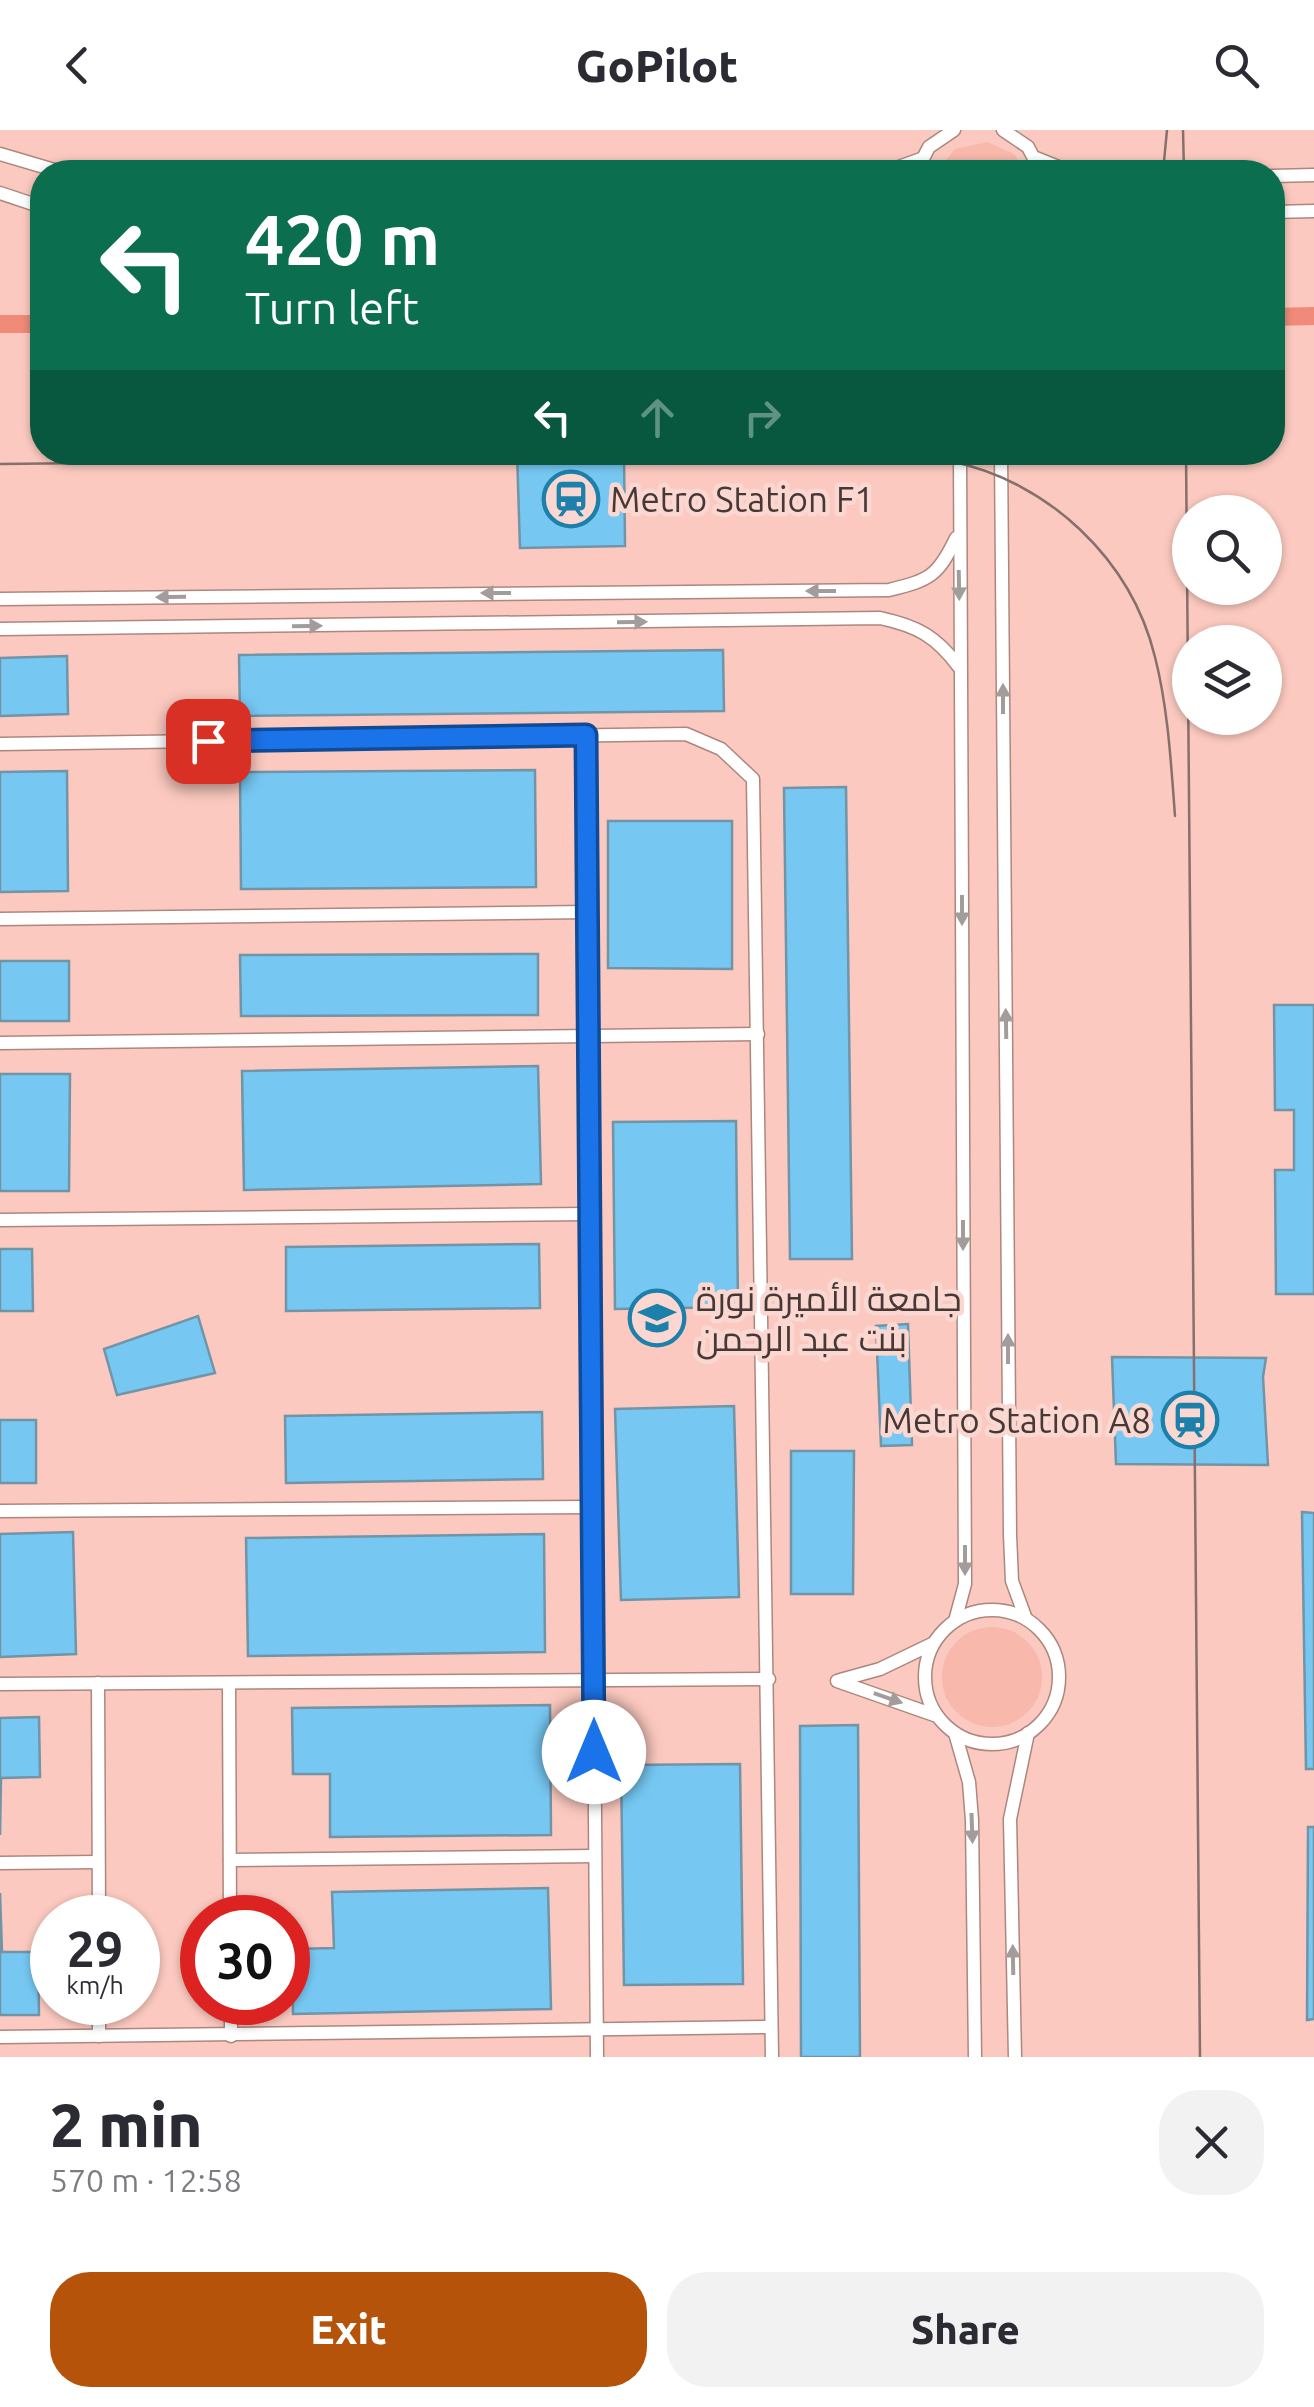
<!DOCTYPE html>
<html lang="en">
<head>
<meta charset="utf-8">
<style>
  :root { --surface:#fff; --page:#f2f2f3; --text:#2b2b33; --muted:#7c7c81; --accent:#b45309 }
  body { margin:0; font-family:Ubuntu,Cairo,sans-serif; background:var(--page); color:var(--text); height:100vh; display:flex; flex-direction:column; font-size:38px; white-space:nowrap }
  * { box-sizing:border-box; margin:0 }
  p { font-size:32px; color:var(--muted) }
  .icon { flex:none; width:55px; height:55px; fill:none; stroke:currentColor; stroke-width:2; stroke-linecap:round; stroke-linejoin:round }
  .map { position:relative; height:1927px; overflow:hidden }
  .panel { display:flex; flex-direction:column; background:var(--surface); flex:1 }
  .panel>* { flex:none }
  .banner { position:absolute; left:30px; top:30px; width:1255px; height:305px; border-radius:40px; box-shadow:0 2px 8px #0004; background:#0b6e4f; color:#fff; overflow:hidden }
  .tools { position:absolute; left:1172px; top:365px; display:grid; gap:20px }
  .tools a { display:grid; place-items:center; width:110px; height:110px; border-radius:50%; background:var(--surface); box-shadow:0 2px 8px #0004; font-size:50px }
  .speed { position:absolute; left:30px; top:1765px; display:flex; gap:20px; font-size:50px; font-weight:700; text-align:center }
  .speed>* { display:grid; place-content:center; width:130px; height:130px; border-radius:50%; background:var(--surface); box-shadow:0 2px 8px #0004; line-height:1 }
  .speed small { font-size:25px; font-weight:400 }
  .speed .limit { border:15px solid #d22; background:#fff; color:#111 }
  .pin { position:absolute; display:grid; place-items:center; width:85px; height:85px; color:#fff; margin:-42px; border-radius:20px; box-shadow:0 5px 15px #0006 }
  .me { position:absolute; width:110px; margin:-55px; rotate:0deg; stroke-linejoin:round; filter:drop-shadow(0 0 8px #0008) }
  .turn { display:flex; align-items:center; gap:35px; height:210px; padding:0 50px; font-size:45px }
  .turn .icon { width:130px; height:130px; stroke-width:2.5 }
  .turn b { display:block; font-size:70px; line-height:85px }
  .lanes { display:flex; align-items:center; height:95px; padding:0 50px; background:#0003; justify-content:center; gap:50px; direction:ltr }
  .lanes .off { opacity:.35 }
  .round { display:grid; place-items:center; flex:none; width:105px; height:105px; border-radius:40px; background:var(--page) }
  .head { display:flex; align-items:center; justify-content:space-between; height:170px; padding:0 50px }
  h1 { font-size:60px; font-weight:800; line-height:75px }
  .button { display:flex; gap:20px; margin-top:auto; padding:20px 50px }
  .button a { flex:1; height:115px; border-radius:40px; background:var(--accent); color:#fff; font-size:40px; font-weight:800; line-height:115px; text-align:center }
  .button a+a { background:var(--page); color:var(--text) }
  header { display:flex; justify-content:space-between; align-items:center; height:130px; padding:0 50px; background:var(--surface); font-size:45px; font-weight:800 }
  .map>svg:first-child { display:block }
  .built { fill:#fbc9bf; fill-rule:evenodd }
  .green { fill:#f8b8ab }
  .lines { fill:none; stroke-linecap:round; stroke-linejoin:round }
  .canal { stroke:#ef8b78; stroke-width:18 }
  .building { fill:#76c8f3; stroke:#7194a7; stroke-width:2.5 }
  .minor-casing { stroke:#ad877f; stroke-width:15 }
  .minor { stroke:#fff; stroke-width:12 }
  .tram { stroke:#86706c; stroke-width:2.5 }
  .oneway { fill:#a49c9a }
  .route-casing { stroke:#114b97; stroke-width:25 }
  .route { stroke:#1a73e8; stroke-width:18 }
  .labels { text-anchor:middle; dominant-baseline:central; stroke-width:9; stroke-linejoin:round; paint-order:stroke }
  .poi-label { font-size:35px; fill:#483835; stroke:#fad8d1; text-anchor:start }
</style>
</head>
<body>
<header><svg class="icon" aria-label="back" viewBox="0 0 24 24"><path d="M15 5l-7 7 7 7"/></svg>GoPilot<svg class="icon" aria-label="search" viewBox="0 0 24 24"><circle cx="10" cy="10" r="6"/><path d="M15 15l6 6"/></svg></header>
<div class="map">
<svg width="1314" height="1927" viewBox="0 0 1314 1927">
  <rect width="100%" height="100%" fill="#fad8d1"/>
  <path class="built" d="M0,0H1314V1927H0ZM42,42H1272V322H42ZM1190,382H1265V458H1190ZM1190,512H1265V588H1190ZM52,1788H138V1872H52ZM202,1788H288V1872H202Z"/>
  <g class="green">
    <path d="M987,12L1014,24L1026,42H936L955,19Z"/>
    <circle cx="992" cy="1547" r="50"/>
  </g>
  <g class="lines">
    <g class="canal">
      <path d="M1272,187L1314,186"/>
      <path d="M0,194H42"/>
    </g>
  </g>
  <g class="building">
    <path d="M517,322H624L625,416L520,418Z"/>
    <path d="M723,520L724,581L240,586L239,525Z"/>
    <path d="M67,526L68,584L0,586V528Z"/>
    <path d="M535,640L536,757L241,759L240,642Z"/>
    <path d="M67,641L68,761L0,762V642Z"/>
    <path d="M846,657L852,1129H790L784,658Z"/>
    <path d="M608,691H732V839L608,838Z"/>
    <path d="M538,824V885L241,886L240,825Z"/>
    <rect x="0" y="831" width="69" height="60"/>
    <path d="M1274,875H1314V1164H1276L1275,1040H1294V980H1275Z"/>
    <path d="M538,936L541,1054L244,1060L242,941Z"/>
    <path d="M0,944H70L69,1061H0Z"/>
    <path d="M736,991L738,1177L615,1179L613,992Z"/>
    <path d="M539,1114L540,1178L286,1181V1117Z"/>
    <path d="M0,1119H32L33,1181H0Z"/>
    <path d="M198,1186L215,1243L117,1265L104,1219Z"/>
    <path d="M908,1194L912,1315L881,1316L876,1196Z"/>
    <path d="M1112,1227L1266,1228L1263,1247L1268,1335L1116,1334Z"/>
    <path d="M734,1276L739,1467L621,1470L615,1279Z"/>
    <path d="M542,1282L543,1349L286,1353L285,1286Z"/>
    <rect x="0" y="1290" width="36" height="63"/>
    <path d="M791,1321H854L853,1464H791Z"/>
    <path d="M1302,1382L1314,1383V1639H1306Z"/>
    <path d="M73,1402L76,1524L0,1527V1404Z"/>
    <path d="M544,1404L545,1522L248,1526L246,1408Z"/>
    <path d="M550,1575L551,1705L330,1707V1644H293L292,1578Z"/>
    <path d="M39,1587L40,1647L1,1648L0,1705V1588Z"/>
    <path d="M858,1595L860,1927H801L800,1596Z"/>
    <path d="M740,1634L743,1854L624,1855L621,1635Z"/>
    <path d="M1308,1697H1314V1889L1307,1890Z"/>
    <path d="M548,1758L551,1879L293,1884L292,1819L334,1818L332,1762Z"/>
    <path d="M0,1763L2,1822H38L39,1885H0Z"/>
  </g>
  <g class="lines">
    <g class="minor-casing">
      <g id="minor">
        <path d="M1003,0L1028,17L1041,42"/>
        <path d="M0,24L61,42"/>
        <path d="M1036,28L1071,42"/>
        <path d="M885,42L921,29"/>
        <path d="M916,42L929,17L954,0"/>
        <path d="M1272,46L1314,45"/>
        <path d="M0,63L42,77"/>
        <path d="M1272,82L1314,81"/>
        <path d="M1001,322L1010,1405L1012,1451L1026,1489"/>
        <path d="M0,469L889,460C930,450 938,446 956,408"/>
        <path d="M0,499L880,488C917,496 936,506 959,537"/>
        <path d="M586,605L597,1927"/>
        <path d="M0,614L686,604L721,619L753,649L772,1927"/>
        <path d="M0,789L587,782"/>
        <path d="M0,913L758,904"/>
        <path d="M0,1090L590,1084"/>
        <path d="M0,1381L592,1377"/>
        <circle cx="992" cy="1547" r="67"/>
        <path d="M955,1491L965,1454L960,322"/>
        <path d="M840,1550L880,1539L934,1513"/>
        <path d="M837,1551L937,1586"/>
        <path d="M98,1553L99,1788"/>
        <path d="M0,1554L769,1549"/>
        <path d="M229,1554L230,1788"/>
        <path d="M955,1603L969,1652L972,1690L975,1927"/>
        <path d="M230,1730L595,1726"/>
        <path d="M0,1733L98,1732"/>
        <path d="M99,1872V1906"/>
        <path d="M231,1872V1906"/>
        <path d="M0,1907L771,1897"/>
        <path d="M1015,1927L1010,1689L1028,1603"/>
      </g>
    </g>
    <use href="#minor" class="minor"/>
    <g class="tram">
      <path d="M1183,0L1184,42"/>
      <path d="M1163,42L1167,0"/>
      <path d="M1186,322L1200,1927"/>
      <path d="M0,334L851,325C884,326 918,324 950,331C1048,351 1131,429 1155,527C1168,578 1171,633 1175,686"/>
    </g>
  </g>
  <defs><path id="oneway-solid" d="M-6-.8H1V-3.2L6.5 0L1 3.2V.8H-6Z" transform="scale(2.5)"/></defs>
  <g class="oneway">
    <use href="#oneway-solid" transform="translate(959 455) rotate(89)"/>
    <use href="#oneway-solid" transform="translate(821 461) rotate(180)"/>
    <use href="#oneway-solid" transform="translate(496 463) rotate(180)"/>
    <use href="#oneway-solid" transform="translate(171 467) rotate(179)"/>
    <use href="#oneway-solid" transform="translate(632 492) rotate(-1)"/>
    <use href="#oneway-solid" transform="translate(307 496) rotate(-1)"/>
    <use href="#oneway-solid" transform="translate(1003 569) rotate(-90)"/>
    <use href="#oneway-solid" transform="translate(962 780) rotate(90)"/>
    <use href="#oneway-solid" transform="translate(1006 894) rotate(-91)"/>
    <use href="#oneway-solid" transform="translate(963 1105) rotate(90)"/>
    <use href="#oneway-solid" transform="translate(1008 1219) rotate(-90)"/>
    <use href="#oneway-solid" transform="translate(965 1430) rotate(90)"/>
    <use href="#oneway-solid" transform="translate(888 1568) rotate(19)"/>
    <use href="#oneway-solid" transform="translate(972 1698) rotate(88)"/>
    <use href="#oneway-solid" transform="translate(1013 1830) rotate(-91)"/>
  </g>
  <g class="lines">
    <g class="route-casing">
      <path id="route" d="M208,611L586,605L594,1622"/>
    </g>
    <use href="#route" class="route"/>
  </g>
  <defs>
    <g id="station-ring" transform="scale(2.875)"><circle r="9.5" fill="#fad8d1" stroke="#1d80ab" stroke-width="1.5"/><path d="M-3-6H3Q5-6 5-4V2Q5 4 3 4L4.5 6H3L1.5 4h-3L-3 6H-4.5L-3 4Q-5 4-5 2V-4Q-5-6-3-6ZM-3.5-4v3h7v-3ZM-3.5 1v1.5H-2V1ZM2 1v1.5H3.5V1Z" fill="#1d80ab"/></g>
    <g id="university-ring" transform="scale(2.875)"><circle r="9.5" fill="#fad8d1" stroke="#1d80ab" stroke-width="1.5"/><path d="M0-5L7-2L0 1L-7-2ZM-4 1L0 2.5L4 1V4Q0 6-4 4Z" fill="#1d80ab"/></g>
  </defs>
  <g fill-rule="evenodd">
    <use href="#station-ring" x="571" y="369"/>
    <use href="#university-ring" x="657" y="1188"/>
    <use href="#station-ring" x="1190" y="1290"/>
  </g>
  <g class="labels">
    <g class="poi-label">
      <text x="610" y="369">Metro Station F1</text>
      <text x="696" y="1168">جامعة الأميرة نورة<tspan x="696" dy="40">بنت عبد الرحمن</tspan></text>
      <text x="1151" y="1290" text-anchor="end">Metro Station A8</text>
    </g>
  </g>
</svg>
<div class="tools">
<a><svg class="icon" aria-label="search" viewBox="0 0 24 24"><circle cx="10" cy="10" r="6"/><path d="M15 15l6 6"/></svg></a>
<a><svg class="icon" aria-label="layers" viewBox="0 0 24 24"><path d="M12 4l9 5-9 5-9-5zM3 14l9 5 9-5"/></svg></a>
</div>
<div class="speed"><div>29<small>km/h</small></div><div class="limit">30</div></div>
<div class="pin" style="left:208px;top:611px;background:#d93025"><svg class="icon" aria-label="arrive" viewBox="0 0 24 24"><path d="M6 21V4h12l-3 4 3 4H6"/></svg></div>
<svg class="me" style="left:594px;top:1622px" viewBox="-20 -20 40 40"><circle r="19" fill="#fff"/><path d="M0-13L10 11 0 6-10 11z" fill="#1a73e8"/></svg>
<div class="banner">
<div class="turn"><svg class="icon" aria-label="left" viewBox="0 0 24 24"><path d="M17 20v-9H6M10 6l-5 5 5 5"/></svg><div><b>420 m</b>Turn left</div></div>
<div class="lanes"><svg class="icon" aria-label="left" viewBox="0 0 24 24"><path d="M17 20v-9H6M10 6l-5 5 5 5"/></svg><svg class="icon off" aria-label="ahead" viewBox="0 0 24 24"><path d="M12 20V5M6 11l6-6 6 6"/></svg><svg class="icon off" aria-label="right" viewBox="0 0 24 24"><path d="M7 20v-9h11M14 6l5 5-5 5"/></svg></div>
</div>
</div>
<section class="panel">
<div class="head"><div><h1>2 min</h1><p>570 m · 12:58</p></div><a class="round"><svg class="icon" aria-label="close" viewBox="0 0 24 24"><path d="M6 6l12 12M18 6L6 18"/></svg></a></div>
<div class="button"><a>Exit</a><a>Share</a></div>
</section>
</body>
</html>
